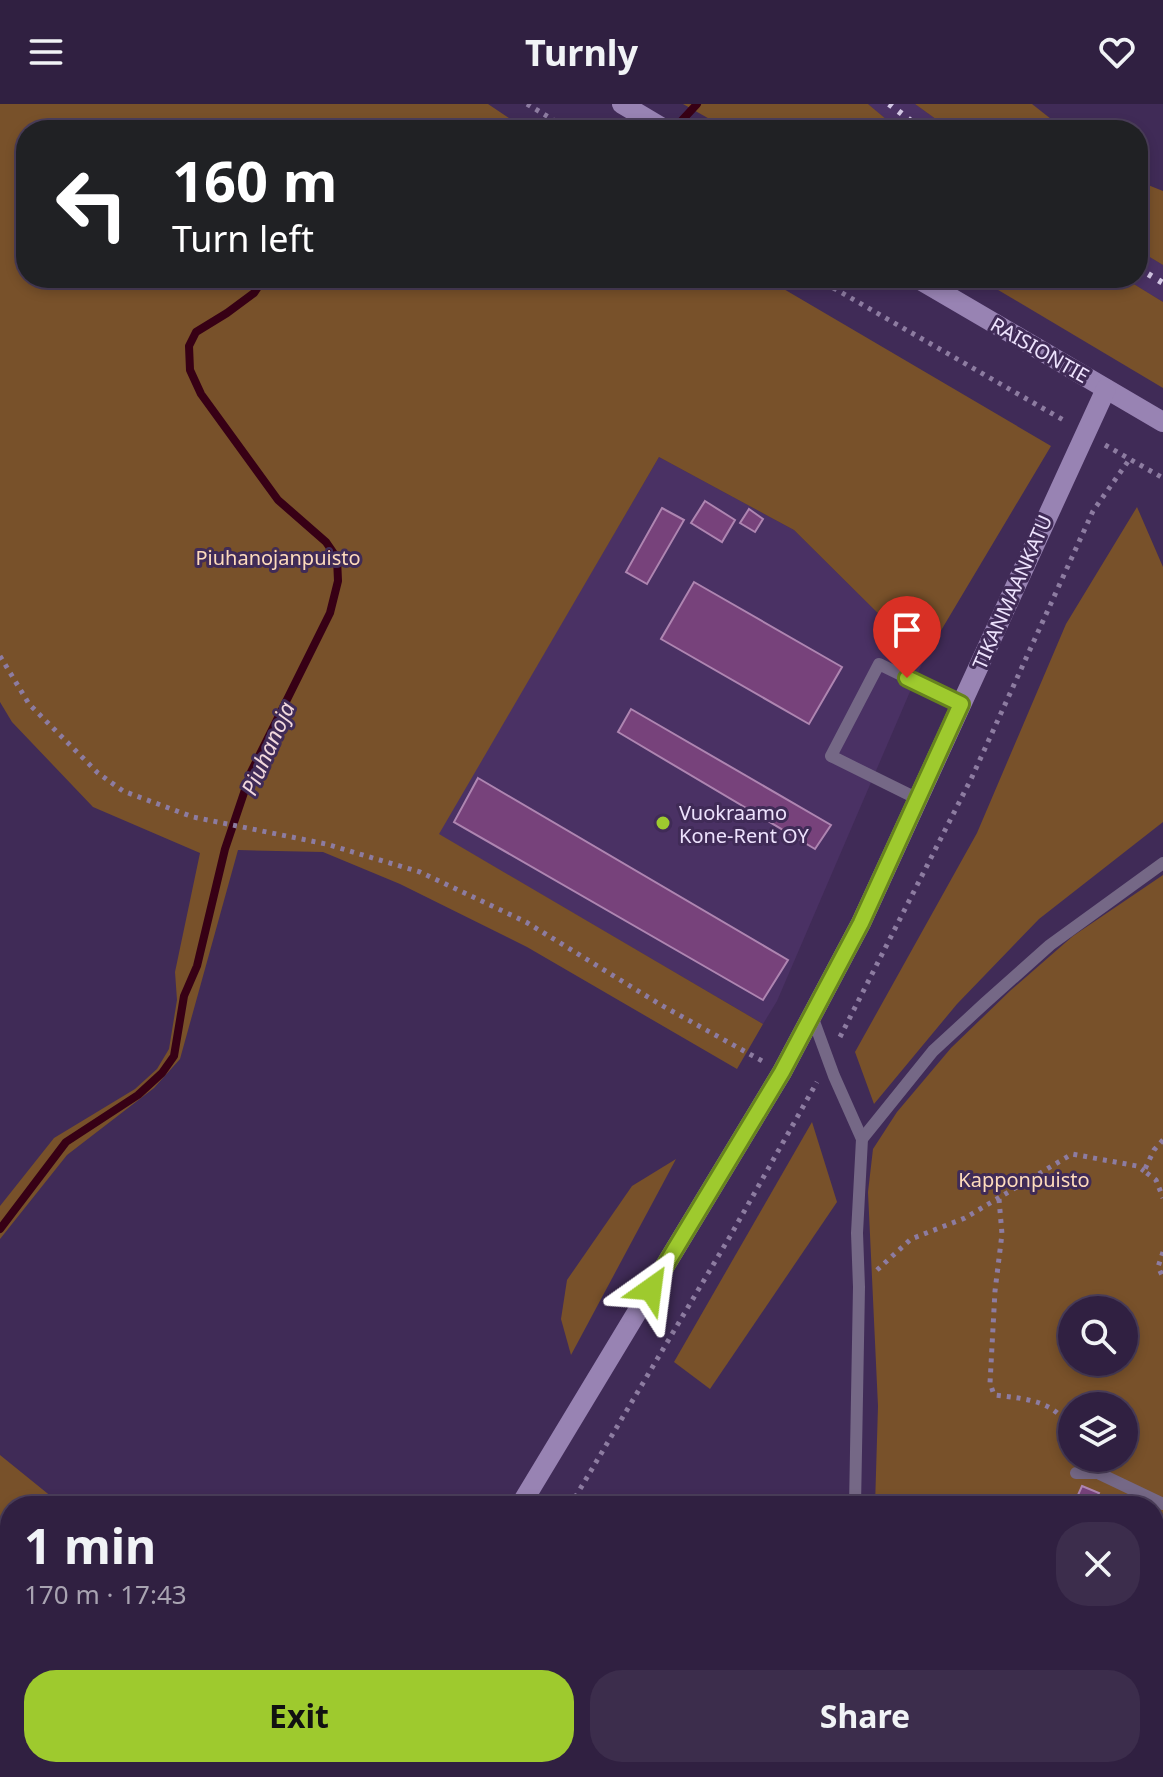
<!DOCTYPE html>
<html lang="en">
<head>
<meta charset="utf-8">
<style>
  :root { --surface:#302041; --page:#3c2d4c; --text:#f1f3f6; --muted:#a8a3b1; --line:#4b3e5a; --accent:#9eca2e }
  body { margin:0; font-family:"Noto Sans",sans-serif; background:var(--page); color:var(--text); height:100vh; display:flex; flex-direction:column; font-size:30px; white-space:nowrap }
  * { box-sizing:border-box; margin:0 }
  p { font-size:26px; color:var(--muted) }
  .icon { flex:none; width:44px; height:44px; fill:none; stroke:currentColor; stroke-width:2; stroke-linecap:round; stroke-linejoin:round }
  .map { position:relative; flex:1; overflow:hidden }
  .side { position:absolute; left:0px; top:1392px; width:1164px; height:282px; display:flex; flex-direction:column; background:var(--surface); border-radius:32px 32px 0 0; box-shadow:0 4px 12px #0003,0 0 0 2px var(--line) }
  .side>* { flex:none }
  .hud { position:absolute; left:16px; top:16px; width:1132px; height:168px; border-radius:32px; box-shadow:0 4px 12px #0003,0 0 0 2px var(--line); background:#202124; color:#fff; overflow:hidden }
  .buttons { position:absolute; left:1058px; top:1192px; display:grid; gap:16px }
  .buttons a { display:grid; place-items:center; width:80px; height:80px; border-radius:50%; background:var(--surface); box-shadow:0 4px 12px #0003,0 0 0 2px var(--line); font-size:40px }
  .pin { position:absolute; display:grid; place-items:center; width:68px; height:68px; color:#fff; margin:-82px -34px; border-radius:50% 50% 50% 0; rotate:-45deg; box-shadow:0 0 8px #0007 }
  .pin .icon { rotate:45deg }
  .me { position:absolute; width:88px; margin:-44px; rotate:31deg; stroke-linejoin:round; filter:drop-shadow(0 0 6px #0008) }
  .turn { display:flex; align-items:center; gap:28px; height:168px; padding:0 24px; font-size:36px }
  .turn .icon { width:104px; height:104px; stroke-width:2.5 }
  .turn b { display:block; font-size:56px; line-height:68px }
  .round { display:grid; place-items:center; flex:none; width:84px; height:84px; border-radius:32px; background:var(--page) }
  .head { display:flex; align-items:center; justify-content:space-between; height:136px; padding:0 24px }
  h1 { font-size:48px; font-weight:700; line-height:60px }
  .cta { display:flex; gap:16px; margin-top:auto; padding:16px 24px }
  .cta a { flex:1; height:92px; border-radius:32px; background:var(--accent); color:#111; font-size:32px; font-weight:700; line-height:92px; text-align:center }
  .cta a+a { background:var(--page); color:var(--text) }
  header { display:flex; justify-content:space-between; align-items:center; height:104px; padding:0 24px; background:var(--surface); font-size:36px; font-weight:700 }
  .map>svg:first-child { display:block }
  .built { fill:#4a3164 }
  .green { fill:#78512a; fill-rule:evenodd }
  .lines { fill:none; stroke-linecap:round; stroke-linejoin:round }
  .stream { stroke:#370015; stroke-width:8 }
  .building { fill:#77427b; stroke:#ae85b1; stroke-width:2 }
  .path { stroke:#8d7ca1; stroke-width:5; stroke-dasharray:4 6; stroke-linecap:butt }
  .lane { stroke:#756886; stroke-width:12 }
  .secondary { stroke:#9883b3; stroke-width:20 }
  .rail { stroke:#d2c6e3; stroke-width:6; stroke-dasharray:4 8; stroke-linecap:butt }
  .route-casing { stroke:#67831e; stroke-width:20 }
  .route { stroke:#9eca2e; stroke-width:14 }
  .poi-dot { fill:#9eca2e; stroke:#402b57; stroke-width:3 }
  .labels { text-anchor:middle; dominant-baseline:central; stroke-width:6; stroke-linejoin:round; paint-order:stroke }
  .street-label { font-size:20px; fill:#ede2fd; stroke:#402b57 }
  .park-label { font-size:20px; fill:#fddbbc; stroke:#402b57 }
  .poi-label { font-size:20px; fill:#ede2fd; stroke:#402b57; text-anchor:start }
  .water-label { font-size:22px; font-style:italic; fill:#f1d8dd; stroke:#402b57 }
</style>
</head>
<body>
<header><svg class="icon" aria-label="menu" viewBox="0 0 24 24"><path d="M4 6h16M4 12h16M4 18h16"/></svg>Turnly<svg class="icon" aria-label="heart" viewBox="0 0 24 24"><path d="M12 20l-8-8c-3-5 5-10 8-4 3-6 11-1 8 4z"/></svg></header>
<div class="map">
<svg width="1163" height="1673" viewBox="0 0 1163 1673">
  <rect width="100%" height="100%" fill="#402b57"/>
  <g class="built">
    <path d="M868,0H915L951,26H899Z"/>
    <path d="M1138,146L1163,161V198L1124,174H1138Z"/>
    <path d="M659,353L794,426L924,555L777,897L763,920L438,730Z"/>
  </g>
  <g class="green">
    <path d="M0,0H488L527,26H26V174H765L1051,342L924,555L794,426L659,353L439,730L763,920L737,965L527,843L400,780L323,748L238,746L180,955L154,984L67,1051L0,1135V1102L54,1034L135,985L157,965L169,945L177,896L175,868L200,749L93,703L12,618L0,598Z"/>
    <path d="M683,0H868L899,26H729Z"/>
    <path d="M915,0H1032L1065,26H951Z"/>
    <path d="M1138,77L1163,87V161L1138,146Z"/>
    <path d="M978,174H1124L1163,198V284Z"/>
    <path d="M1137,403L1163,463V718L1039,815L957,900L874,1000L855,948L977,729L1066,520Z"/>
    <path d="M1163,771V1673H1095L1087,1664H1154V1402H875L878,1302L868,1088L873,1045L897,1008L951,944L1011,886L1073,832ZM1072,1206H1124V1258H1072ZM1072,1302H1124V1354H1072Z"/>
    <path d="M812,1018L837,1098L710,1285L674,1258Z"/>
    <path d="M676,1055L571,1251L561,1215L567,1176L632,1082Z"/>
    <path d="M0,1351L63,1402H10V1503L0,1490Z"/>
    <path d="M133,1664H329L323,1673H140Z"/>
  </g>
  <g class="lines">
    <g class="stream">
      <path d="M673,26L697,0"/>
      <path d="M0,1125L66,1038L138,991L162,969L174,952L184,892L197,862L225,745L251,668L330,509L338,477L337,454L326,438L278,396L201,290L190,266L189,242L196,228L227,209L254,189L264,174"/>
    </g>
  </g>
  <g class="building">
    <path d="M705,397L735,416L722,438L691,419Z"/>
    <path d="M662,404L684,416L647,480L626,468Z"/>
    <path d="M749,405L763,415L755,428L740,419Z"/>
    <path d="M694,478L842,563L809,620L661,535Z"/>
    <path d="M631,605L831,721L815,745L618,628Z"/>
    <path d="M478,674L788,856L763,896L454,718Z"/>
    <path d="M1082,1382L1099,1389L1095,1398L1078,1391Z"/>
  </g>
  <g class="lines">
    <g class="path">
      <path d="M527,0L570,26"/>
      <path d="M816,174L1065,317"/>
      <path d="M1105,341L1163,374"/>
      <path d="M0,552L29,600L98,669L123,687L193,713L326,740L420,768L526,818L661,901L764,958"/>
      <path d="M840,933L972,673L1093,407L1129,356"/>
      <path d="M1163,1036L1154,1046L1144,1067L1156,1076L1163,1094"/>
      <path d="M999,1095L1002,1130L995,1187L990,1279L994,1291C1027,1295 1056,1296 1072,1328"/>
      <path d="M1163,1148L1158,1163L1163,1173"/>
      <path d="M877,1166L911,1135L965,1114L1072,1050L1137,1062L1144,1067"/>
      <path d="M570,1402L732,1129L817,978"/>
      <path d="M409,1673L414,1664"/>
    </g>
    <g class="lane">
      <path d="M918,695L831,652L879,560L961,600"/>
      <path d="M812,912L834,972L862,1035"/>
      <path d="M1076,1369H1098L1163,1400"/>
      <path d="M855,1402L859,1183L857,1129L862,1035L933,947L985,899L1050,841L1163,759"/>
      <path d="M855,1673V1664"/>
    </g>
    <g class="secondary">
      <path d="M622,0L666,26"/>
      <path d="M917,174L1163,318"/>
      <path d="M520,1402L782,968L861,819L1106,285"/>
      <path d="M360,1673L365,1664"/>
    </g>
    <g class="rail">
      <path d="M889,0L923,26"/>
      <path d="M1138,164L1163,179"/>
    </g>
  </g>
  <g class="lines">
    <g class="route-casing">
      <path id="route" d="M651,1185L782,968L861,819L961,600L907,574"/>
    </g>
    <use href="#route" class="route"/>
  </g>
  <circle class="poi-dot" cx="663" cy="719" r="8"/>
  <g class="labels">
    <g class="street-label">
      <text transform="translate(1040 246) rotate(30)">RAISIONTIE</text>
      <text transform="translate(1012 488) rotate(-66)">TIKANMAANKATU</text>
    </g>
    <g class="park-label">
      <text x="278" y="453">Piuhanojanpuisto</text>
      <text x="1024" y="1075">Kapponpuisto</text>
    </g>
    <g class="poi-label">
      <text x="679" y="708">Vuokraamo<tspan x="679" dy="23">Kone-Rent OY</tspan></text>
    </g>
    <g class="water-label">
      <text transform="translate(267 644) rotate(-66)">Piuhanoja</text>
    </g>
  </g>
</svg>
<div class="buttons">
<a><svg class="icon" aria-label="search" viewBox="0 0 24 24"><circle cx="10" cy="10" r="6"/><path d="M15 15l6 6"/></svg></a>
<a><svg class="icon" aria-label="layers" viewBox="0 0 24 24"><path d="M12 4l9 5-9 5-9-5zM3 14l9 5 9-5"/></svg></a>
</div>
<div class="pin" style="left:907px;top:574px;background:#d93025"><svg class="icon" aria-label="arrive" viewBox="0 0 24 24"><path d="M6 21V4h12l-3 4 3 4H6"/></svg></div>
<svg class="me" style="left:651px;top:1185px" viewBox="-20 -20 40 40"><path d="M0-17L14 15 0 8-14 15z" fill="#9eca2e" stroke="#fff" stroke-width="4"/></svg>
<div class="hud">
<div class="turn"><svg class="icon" aria-label="left" viewBox="0 0 24 24"><path d="M17 20v-9H6M10 6l-5 5 5 5"/></svg><div><b>160 m</b>Turn left</div></div>
</div>
<section class="side">
<div class="head"><div><h1>1 min</h1><p>170 m · 17:43</p></div><a class="round"><svg class="icon" aria-label="close" viewBox="0 0 24 24"><path d="M6 6l12 12M18 6L6 18"/></svg></a></div>
<div class="cta"><a>Exit</a><a>Share</a></div>
</section>
</div>
</body>
</html>
